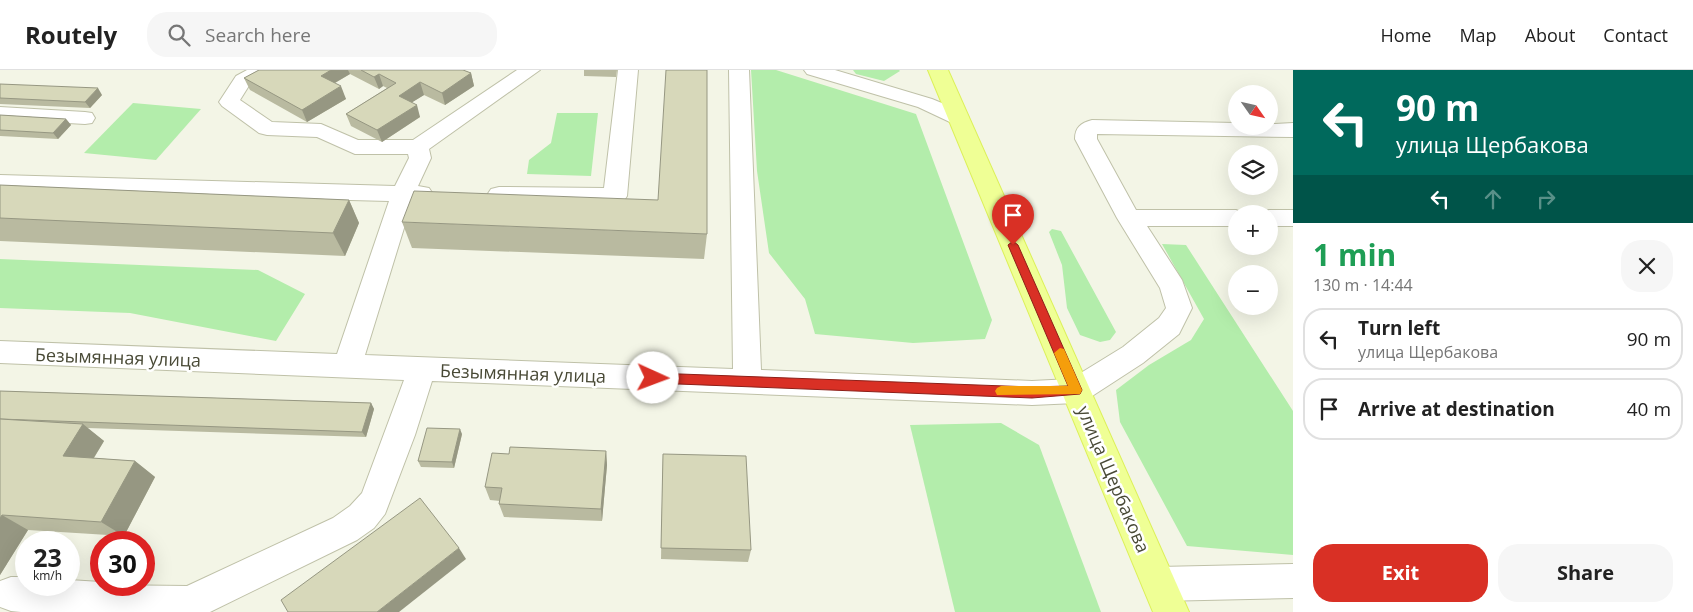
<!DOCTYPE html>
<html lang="en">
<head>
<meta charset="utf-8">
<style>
  :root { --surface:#fff; --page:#f6f6f6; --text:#222; --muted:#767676; --line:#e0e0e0; --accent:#d93025 }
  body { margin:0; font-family:"Open Sans",sans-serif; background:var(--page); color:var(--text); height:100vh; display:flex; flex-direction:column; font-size:19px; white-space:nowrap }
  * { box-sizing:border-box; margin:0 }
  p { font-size:16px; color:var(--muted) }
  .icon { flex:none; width:28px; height:28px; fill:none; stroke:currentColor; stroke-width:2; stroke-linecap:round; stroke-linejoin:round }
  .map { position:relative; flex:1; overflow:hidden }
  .side { display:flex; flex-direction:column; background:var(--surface); width:400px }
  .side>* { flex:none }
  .banner { background:#00695c; color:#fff; overflow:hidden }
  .needle { width:32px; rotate:124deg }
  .fabs { position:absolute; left:1228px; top:15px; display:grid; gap:10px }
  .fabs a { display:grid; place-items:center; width:50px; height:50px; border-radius:50%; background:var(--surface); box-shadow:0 5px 20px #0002; font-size:25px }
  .speed { position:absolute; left:15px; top:461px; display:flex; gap:10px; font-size:25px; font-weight:700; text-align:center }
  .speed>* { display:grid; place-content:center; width:65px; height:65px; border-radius:50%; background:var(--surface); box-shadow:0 5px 20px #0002; line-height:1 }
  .speed small { font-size:12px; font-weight:400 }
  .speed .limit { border:8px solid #d22; background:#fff; color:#111 }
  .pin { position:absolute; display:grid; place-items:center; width:42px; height:42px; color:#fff; margin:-51px -21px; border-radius:50% 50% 50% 0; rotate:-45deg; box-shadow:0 0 5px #0007 }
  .pin .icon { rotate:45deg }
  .me { position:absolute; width:55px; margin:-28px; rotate:92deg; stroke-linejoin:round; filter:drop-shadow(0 0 4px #0008) }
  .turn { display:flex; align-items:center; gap:18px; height:105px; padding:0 20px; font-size:22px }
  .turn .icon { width:65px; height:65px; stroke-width:2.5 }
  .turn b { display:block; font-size:35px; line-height:42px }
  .lanes { display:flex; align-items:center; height:48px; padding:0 20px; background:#0003; justify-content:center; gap:25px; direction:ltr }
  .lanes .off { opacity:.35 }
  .round { display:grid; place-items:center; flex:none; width:52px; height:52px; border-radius:20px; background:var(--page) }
  .overview { display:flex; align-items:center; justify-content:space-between; height:85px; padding:0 20px }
  h1 { font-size:30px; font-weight:700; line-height:38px; color:#1e9e55 }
  .primary-button { display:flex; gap:10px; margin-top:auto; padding:10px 20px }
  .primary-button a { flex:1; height:58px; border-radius:20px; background:var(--accent); color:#fff; font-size:20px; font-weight:700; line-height:58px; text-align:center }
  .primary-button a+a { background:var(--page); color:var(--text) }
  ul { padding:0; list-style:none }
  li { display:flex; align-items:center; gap:15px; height:62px; margin:0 10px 8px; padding:0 10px; border:2px solid var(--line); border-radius:20px }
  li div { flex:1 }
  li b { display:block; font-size:19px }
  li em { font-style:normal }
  header { display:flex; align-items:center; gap:30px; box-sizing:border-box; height:70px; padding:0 25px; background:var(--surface); border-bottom:1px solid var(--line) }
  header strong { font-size:24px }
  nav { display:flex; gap:28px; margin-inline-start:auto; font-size:18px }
  .search { width:350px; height:45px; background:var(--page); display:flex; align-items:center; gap:12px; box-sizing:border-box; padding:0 18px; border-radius:20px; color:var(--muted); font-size:19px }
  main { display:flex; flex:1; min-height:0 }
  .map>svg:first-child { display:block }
  .green { fill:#b3edab }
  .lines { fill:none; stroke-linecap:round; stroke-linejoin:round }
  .minor-casing { stroke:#bfc1a8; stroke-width:2 }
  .major-casing { stroke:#dcf059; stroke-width:2 }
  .minor { fill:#fff; fill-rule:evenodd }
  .major { fill:#efff95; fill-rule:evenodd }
  .wall { fill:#b9baa0 }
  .shaded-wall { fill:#969782 }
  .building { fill:#d7d8ba; stroke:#969782 }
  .route { fill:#d93025; stroke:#8d1f18 }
  .slow { fill:#f59e0b }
  .labels { text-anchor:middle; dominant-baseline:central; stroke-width:5; stroke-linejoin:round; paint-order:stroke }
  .street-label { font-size:18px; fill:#484935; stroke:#fff }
</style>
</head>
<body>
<header>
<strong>Routely</strong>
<div class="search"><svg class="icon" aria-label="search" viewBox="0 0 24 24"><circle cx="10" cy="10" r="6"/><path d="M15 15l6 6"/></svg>Search here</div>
<nav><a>Home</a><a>Map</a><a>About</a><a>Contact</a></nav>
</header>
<main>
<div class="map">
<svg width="1293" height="542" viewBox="0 0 1293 542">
  <rect width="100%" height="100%" fill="#f3f5e6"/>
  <g class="green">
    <path d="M751,0H776L916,44L992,250L985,269L913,273L815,264L805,229L769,183L757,101Z"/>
    <path d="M853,0H899L900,1L884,11L856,4Z"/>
    <path d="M133,33L201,39L156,90L84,83Z"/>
    <path d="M557,43H598L591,106L527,104L529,90L551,73Z"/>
    <path d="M1052,159L1061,161L1116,262L1110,270L1100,272L1080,265L1067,238L1062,195L1049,162Z"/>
    <path d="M1162,174L1186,175L1293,341V485L1187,476L1120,352L1116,320L1149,295L1191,270L1204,249Z"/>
    <path d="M0,189L258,200L305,224L276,271L130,243L0,238Z"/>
    <path d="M1001,353L1039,375L1101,542H955L910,355Z"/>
  </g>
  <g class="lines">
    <g class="minor-casing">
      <g id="minor">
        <path d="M247,0H272L269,4L250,14L240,30L272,52L321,54L358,70H413L517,0H540L429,79L431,88L418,116L429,118L433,124L429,130L412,132L365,285L733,299L729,0H749L761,300L1032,311L1071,309L1123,277L1159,248L1166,238L1160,218L1117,148L1075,69C1075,57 1081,53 1092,50L1236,53V56L1293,53V67L1097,64V69L1136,140H1236L1245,144H1236V156H1147L1182,210L1192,238L1179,264L1143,293L1086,330L1076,333L1032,335L432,311L415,365L385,444L374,458L357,470L210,542H21L11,541L0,537V511L11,507H26V515H69V510L101,512V515L187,516L333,448L350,436L362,423L404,310L0,293V271L337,284L389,131L0,121V105L395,116L409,88L408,84H355L317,67L267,65L259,63L222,36L219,32L236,6Z"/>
        <path d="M618,0H638L627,126L623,132L615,134L499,133L491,131L487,125L491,119L499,117L604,118Z"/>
        <path d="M804,0H835L932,29L966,43L969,48L966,53L959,54L952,53L918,37L807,4Z"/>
        <path d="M0,37L85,42L92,43L95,48L92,53L85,54L0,49Z"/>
        <path d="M1269,140H1293V156H1269V144H1260Z"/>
        <path d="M1293,494V528L1159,531L1147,526L1142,514L1147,502L1159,497Z"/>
      </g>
    </g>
    <g class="major-casing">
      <path id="major" d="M928,0H948L1189,542H1153Z"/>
    </g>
    <use href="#minor" class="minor"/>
    <use href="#major" class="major"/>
  </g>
  <g class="wall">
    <path d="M259,0H463L471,3L474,16L445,35L424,25L412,32L420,47L382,72L351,56L346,44L387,18L383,16L379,19L350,4L335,13L346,29L307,52L250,20L244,8Z"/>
    <path d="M584,0H617L616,7L584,6Z"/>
    <path d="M0,14L102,25L90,38L0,34Z"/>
    <path d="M0,45L66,49L71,55L58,69L0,66Z"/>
    <path d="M0,115L349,130L359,153L345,186L0,171Z"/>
    <path d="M402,152L707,164L704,189L412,178Z"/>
    <path d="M0,321L371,333L374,339L366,367L87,358L104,371L94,388L135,391L155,407L124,466L28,460L0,505Z"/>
    <path d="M462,364L454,398L421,397L418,391Z"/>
    <path d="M606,381L607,395L602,451L504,447L499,434L500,431L490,430L485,417L509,384Z"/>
    <path d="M663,384L751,480L748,492L661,489Z"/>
  </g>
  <g class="shaded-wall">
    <path d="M331,0H348L350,4L326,18L321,6Z"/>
    <path d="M471,3L474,16L445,35L442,23Z"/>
    <path d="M379,4L383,16L379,19L374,7Z"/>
    <path d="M420,12L424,25L403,38L399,26Z"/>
    <path d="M341,16L346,29L307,52L302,40Z"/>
    <path d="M98,18L102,25L90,38L85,32Z"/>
    <path d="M417,35L420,47L382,72L377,60Z"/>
    <path d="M66,49L71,55L58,69L53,63Z"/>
    <path d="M349,130L359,153L345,186L333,163Z"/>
    <path d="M371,333L374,339L366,367L362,362Z"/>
    <path d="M83,354L104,371L85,402L63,386Z"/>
    <path d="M460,359L462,364L454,398L452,392Z"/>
    <path d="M606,381L607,395L602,451L601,439Z"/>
    <path d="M135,391L155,407L124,466L101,452Z"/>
    <path d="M2,445L28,460L0,505V448Z"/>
    <path d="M459,478L466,489L399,542H377Z"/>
  </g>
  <g class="building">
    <path d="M259,0H331L321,6L341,16L302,40L244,8Z"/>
    <path d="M361,0H463L471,3L442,23L420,12L399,26L417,35L377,60L346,44L396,13L379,4L374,7Z"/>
    <path d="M666,0H707V164L402,152L414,121L658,130Z"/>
    <path d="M0,14L98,18L85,32L0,28Z"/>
    <path d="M0,45L66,49L53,63L0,60Z"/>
    <path d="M0,115L349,130L333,163L0,148Z"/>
    <path d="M0,321L371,333L362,362L0,349Z"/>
    <path d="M0,349L83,354L63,386L135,391L101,452L2,445L0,448Z"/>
    <path d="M427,358L460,359L452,392L418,391Z"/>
    <path d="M510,377L606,381L601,439L499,434L502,418L485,417L492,383L509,384Z"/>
    <path d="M663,384L746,386L751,480L661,478Z"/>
    <path d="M420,428L459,478L377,542H288L281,530Z"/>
  </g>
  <path class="route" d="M1013,171L1018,175L1082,320L1080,324L1032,328L653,313L647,308L653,303L1032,317L1068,316L1008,175Z"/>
  <path class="slow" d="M1060,278L1064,279L1082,320L1080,324L997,325L995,321L997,318L1001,316H1068L1054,283Z"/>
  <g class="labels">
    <g class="street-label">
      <text transform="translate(118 287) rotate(2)">Безымянная улица</text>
      <text transform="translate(523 303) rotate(2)">Безымянная улица</text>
      <text transform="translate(1114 409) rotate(67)">улица Щербакова</text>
    </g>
  </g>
</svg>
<div class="fabs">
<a><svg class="needle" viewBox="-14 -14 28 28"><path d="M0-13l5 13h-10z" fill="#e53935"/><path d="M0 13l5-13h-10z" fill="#767676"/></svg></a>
<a><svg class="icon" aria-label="layers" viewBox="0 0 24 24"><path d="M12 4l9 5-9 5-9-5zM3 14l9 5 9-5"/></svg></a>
<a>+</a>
<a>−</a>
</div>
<div class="speed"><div>23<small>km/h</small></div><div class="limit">30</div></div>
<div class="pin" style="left:1013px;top:175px;background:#d93025"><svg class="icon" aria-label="arrive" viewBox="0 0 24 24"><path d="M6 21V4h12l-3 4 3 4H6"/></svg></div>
<svg class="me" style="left:653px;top:308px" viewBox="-20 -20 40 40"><circle r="19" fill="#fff"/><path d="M0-13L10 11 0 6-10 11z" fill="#d93025"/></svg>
</div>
<section class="side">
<div class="banner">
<div class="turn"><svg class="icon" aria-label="left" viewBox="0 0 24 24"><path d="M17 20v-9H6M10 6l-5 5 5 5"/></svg><div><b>90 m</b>улица Щербакова</div></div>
<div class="lanes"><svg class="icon" aria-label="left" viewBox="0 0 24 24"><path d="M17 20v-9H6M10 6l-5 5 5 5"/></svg><svg class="icon off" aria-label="ahead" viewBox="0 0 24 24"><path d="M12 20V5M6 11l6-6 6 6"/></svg><svg class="icon off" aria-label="right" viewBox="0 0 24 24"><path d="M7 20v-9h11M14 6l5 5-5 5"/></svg></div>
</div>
<div class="overview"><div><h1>1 min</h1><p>130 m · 14:44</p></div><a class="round"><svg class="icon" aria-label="close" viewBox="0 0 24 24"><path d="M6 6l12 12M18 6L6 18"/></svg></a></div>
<ul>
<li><svg class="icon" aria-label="left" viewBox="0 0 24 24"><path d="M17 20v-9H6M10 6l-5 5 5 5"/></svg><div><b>Turn left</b><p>улица Щербакова</p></div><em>90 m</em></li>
<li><svg class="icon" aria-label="arrive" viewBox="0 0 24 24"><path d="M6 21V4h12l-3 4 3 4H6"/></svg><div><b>Arrive at destination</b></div><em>40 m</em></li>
</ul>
<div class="primary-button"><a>Exit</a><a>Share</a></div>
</section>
</main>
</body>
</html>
